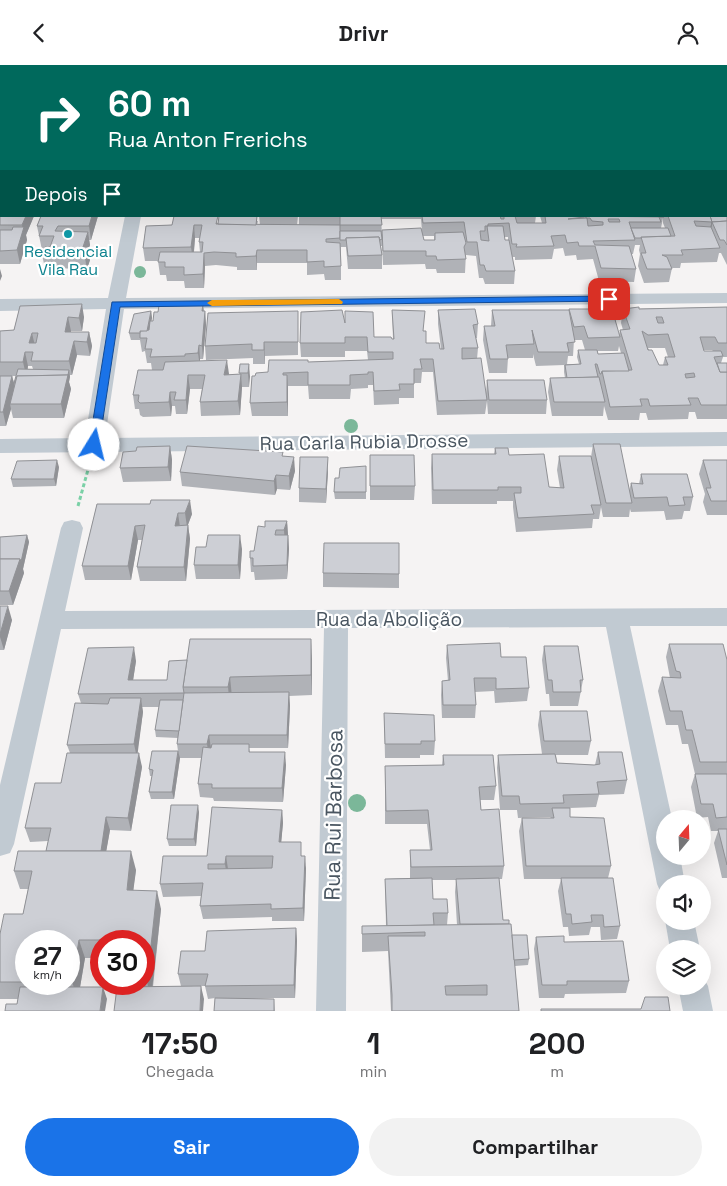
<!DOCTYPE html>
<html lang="pt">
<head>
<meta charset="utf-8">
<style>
  :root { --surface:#fff; --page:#f2f2f2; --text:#202124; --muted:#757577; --accent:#1a73e8 }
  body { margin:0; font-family:"Space Grotesk",sans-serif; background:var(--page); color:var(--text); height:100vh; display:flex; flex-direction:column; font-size:19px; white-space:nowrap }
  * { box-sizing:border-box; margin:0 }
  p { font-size:16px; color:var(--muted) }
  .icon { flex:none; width:28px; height:28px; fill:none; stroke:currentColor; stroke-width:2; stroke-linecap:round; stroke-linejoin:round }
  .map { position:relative; height:946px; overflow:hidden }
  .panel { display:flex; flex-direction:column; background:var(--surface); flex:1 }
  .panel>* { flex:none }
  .hud { position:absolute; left:0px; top:0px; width:728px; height:152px; box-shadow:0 5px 20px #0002; background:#00695c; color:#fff; overflow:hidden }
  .needle { width:32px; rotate:19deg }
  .fabs { position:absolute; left:656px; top:745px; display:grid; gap:10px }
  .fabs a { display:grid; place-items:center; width:55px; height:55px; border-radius:50%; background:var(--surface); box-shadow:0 5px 20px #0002; font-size:25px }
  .speed { position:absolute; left:15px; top:865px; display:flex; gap:10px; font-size:25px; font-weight:700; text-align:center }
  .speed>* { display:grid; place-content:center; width:65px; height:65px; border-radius:50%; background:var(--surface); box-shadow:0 5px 20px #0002; line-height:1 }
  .speed small { font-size:12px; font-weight:400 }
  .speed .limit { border:8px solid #d22; background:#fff; color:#111 }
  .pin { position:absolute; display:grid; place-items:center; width:42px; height:42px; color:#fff; margin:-21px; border-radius:10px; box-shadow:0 2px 8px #0006 }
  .me { position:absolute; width:55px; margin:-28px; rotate:9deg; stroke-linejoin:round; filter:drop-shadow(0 0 4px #0008) }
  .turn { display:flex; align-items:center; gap:18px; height:105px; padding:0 25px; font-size:22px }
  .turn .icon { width:65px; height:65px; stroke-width:2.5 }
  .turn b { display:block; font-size:35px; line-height:42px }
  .then { display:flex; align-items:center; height:48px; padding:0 25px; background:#0003; gap:10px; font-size:19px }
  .eta { display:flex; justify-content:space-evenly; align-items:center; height:85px; text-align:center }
  .eta b { font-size:30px; font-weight:800; line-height:35px }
  .primary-button { display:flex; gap:10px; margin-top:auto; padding:10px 25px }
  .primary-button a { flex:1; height:58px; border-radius:30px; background:var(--accent); color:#fff; font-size:20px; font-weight:800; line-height:58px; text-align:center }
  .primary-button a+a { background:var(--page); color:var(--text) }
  header { display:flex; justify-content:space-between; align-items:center; height:65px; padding:0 25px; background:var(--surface); font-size:22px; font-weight:800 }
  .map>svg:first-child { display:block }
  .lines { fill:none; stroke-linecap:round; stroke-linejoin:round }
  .path { stroke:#7ad0a6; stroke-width:3; stroke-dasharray:4 2.5; stroke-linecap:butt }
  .minor { fill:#c1cad2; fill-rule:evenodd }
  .tree { fill:#7bb799 }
  .wall { fill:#b0b2b7; fill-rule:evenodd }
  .shaded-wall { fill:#909195 }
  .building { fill:#cdcfd5; stroke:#909195; fill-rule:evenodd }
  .route { fill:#1a73e8; stroke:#114b97 }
  .slow { fill:#f59e0b }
  .culture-dot { fill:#0f9aa8; stroke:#fff; stroke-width:2 }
  .labels { text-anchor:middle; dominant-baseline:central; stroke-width:4.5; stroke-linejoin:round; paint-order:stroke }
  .far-culture-label { font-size:16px; fill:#0d838f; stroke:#fff }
  .street-label { font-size:19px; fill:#4a5661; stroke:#fff }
  .near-street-label { font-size:22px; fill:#4a5661; stroke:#fff }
</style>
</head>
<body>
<header><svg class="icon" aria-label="back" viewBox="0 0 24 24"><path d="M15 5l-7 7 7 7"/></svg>Drivr<svg class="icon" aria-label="person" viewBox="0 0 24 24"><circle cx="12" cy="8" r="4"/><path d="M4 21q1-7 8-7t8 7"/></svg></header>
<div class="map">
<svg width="727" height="946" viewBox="0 0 727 946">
  <rect width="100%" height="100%" fill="#f5f3f3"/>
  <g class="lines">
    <path class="path" d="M78,441L89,401"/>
    <g class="minor">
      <rect x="726" y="109" width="1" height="10"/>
      <rect x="0" y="114" width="1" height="10"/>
      <path d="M125,151H141L126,233L727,228V238L124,244L105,373L727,367V381L0,388V374L85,373L106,244L0,246V234L108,233Z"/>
      <path d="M72,455L80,457L83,463L65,546L727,543V561H630L672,754H665V791H680L685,819H665V830L661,828L657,819L606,562L348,563L346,946H316L324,563L61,564L14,779L10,788L0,791V720L61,463L64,457Z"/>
      <path d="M665,855L694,856L700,884H670Z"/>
      <path d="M702,910L708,921L713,946H683L678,921H702Z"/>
    </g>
  </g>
  <g class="tree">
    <circle cx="140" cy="207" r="6"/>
    <circle cx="351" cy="361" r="7"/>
    <circle cx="357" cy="738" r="9"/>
  </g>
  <g class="wall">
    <rect x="296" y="0" width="105" height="1"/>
    <path d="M695,0H727V20H726V1H696Z"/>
    <rect x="726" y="34" width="1" height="61"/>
    <path d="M0,140L1,151H34L26,170L27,175L20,199H0Z"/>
    <path d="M727,149V200L721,188H719L717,197L681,198L680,203H672L669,217L644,218L638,201L640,189L639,185L640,180H635L633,189H631L636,204L634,217L599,216L593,194L577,195L576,190L565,191L563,183L554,184L552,194L515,195V192H512L515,206L514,219H485L483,213H479L476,191L466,190V188L465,208H437L436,204H426L425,199L383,200L382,181H381L382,190V204H348L346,182H341V215H325L324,209L307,210V198H257V205H237V202L216,200L205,201L204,223H185L184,216H167L166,210H160L158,196H145L143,183L146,161L258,156L257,160H260L259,151H298L297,160H299V151H536L535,158H542L540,151H726ZM663,153V158L665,163H661ZM381,154H421L422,166L382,169ZM423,171H434V175H424ZM504,172H508V175H505ZM195,173H200L199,177L200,187H194Z"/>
    <path d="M41,151H98L91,175H89L90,180L88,186L90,195L87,204L45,203L42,190L44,185H42L37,161Z"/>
    <path d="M203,239L204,246H205L206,260L203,294H200V296L228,310L239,309L249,299V322H242L240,350L201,351L200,337L202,324H190L187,349H176L175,341H172L171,351L143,352L140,350L139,344H135L133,330L152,305L151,298H147L145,286L142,287L140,275H131L129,268L151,246L152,253L151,256H153L158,247Z"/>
    <path d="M20,241L84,252L82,266H71V267H89L92,281L90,291L77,290L72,310H70L69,317L71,324L64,353H13L11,344L6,361H0V311H12L14,318L16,311H0V266L14,265ZM28,301H32L33,304H28Z"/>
    <path d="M727,242V292H723L721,298H727V354H697L695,347H689L688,354L648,355L646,348H640L639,355H608L604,341L603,351H552L548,327L550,313H565L564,307V300L536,301L533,289V293H508L507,308H489L483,275L484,261H491L492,245L569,247V244L619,270L620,265H623L621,258L623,244ZM574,275H582L585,285H578L577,292L579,299H567L568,291H573ZM619,281L621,288L598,289V286H618ZM648,283H665L668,292H665L663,300H659ZM704,285H712L713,286H704Z"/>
    <path d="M392,245L424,266L426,278L440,284H441L438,259V245L478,259L477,273H476L478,283L477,294L486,329L487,315L547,335L546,349H488L487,336L485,349L437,350L433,307H422L421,318H414V333H399V339L374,340L373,320H368V323L351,324L350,334H309L308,321H288V351H252L250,338L255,311L308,297L368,295L367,286H345V292H301L300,278L345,258L374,272L393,274Z"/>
    <path d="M298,260V290L265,291V299H253V293L206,295L205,281Z"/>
    <path d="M593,379L629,426L631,418L639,419L641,409L693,432L690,446H684L682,454L666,455L664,446L631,447L630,444L629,452H603L601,442L599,454H593L592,463L516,467L513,442V436H497V439H432L431,403L432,389H494L495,383L509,390L549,422L560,423L557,405L559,391L591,392Z"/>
    <path d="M170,381L172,395L171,416L123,417L120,403L136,386Z"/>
    <path d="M370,390L415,421L414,435H370Z"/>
    <path d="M284,391L295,406L290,425L277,424L275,430L182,421L180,407Z"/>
    <path d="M703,395H727V450H707L703,437L705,429L699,409Z"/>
    <path d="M366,401V434H335L334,427L339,413Z"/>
    <path d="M59,402L56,421L13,422L11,414Z"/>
    <path d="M328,406L326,438L299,437V423Z"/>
    <path d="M97,439L192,449L188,460L190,474L186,516H140L137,502L142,475H138L131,515H85L82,501Z"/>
    <path d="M287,456L289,484L287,514L255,515L254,507H251L250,493L254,486L265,462Z"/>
    <path d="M27,470L29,477L23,504L24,508L13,540H0V472Z"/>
    <path d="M206,482L242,484L240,514H196L194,500Z"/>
    <path d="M323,508L399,509V523L323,522Z"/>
    <path d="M0,541L12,555L4,585H0Z"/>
    <path d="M669,579L727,595V813H722L714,778L718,766H711L708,752L697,753L691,722L695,709L688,679H682L678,660H666L658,626L662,612L670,613L666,592Z"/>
    <path d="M447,580L501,592L529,623L527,636L495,638L494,626L475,627L476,640L475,653H442L441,630L442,616H448L446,593Z"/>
    <path d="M544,581L583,615L578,641H550L549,629H546L542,595Z"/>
    <path d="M312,594V630L289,631L290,641L288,683H249L250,687L286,700L283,737L214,736L213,733L200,732L198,719L201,693H180L174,734H151L149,727L152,711H150L149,704L178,686L177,679L178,673L156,672L155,665L159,642H142L143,647L137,688L142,702L131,766L110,765L106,786L136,805L133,825L161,844L153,922L181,921L178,909L205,886L296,863L297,876L295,933H230L274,934L275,946H214L215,933L208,934L205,921H192L204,934L117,922L116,919H144V876H101V893H85L80,922L107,934L17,939L18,934H0V869L23,849L28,824H20L14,806L46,786L48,776L30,777L25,763L61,718L70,688L67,680L81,638L78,629L136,596L133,615H167ZM26,876H69V919H26Z"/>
    <path d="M540,646L591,676L588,690H556L557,698L595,700L598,687L627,715L624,729L599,730L596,742L570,743V752L611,801L608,813L620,861L617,874L601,875L600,862H591L589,870L569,871L568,862H563L558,826L561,814H524L519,766L522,753H550L551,752L518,753L517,745H500L497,703L498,690L542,689L538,660Z"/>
    <path d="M384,648L435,676L434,690H420V693H385Z"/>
    <path d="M443,690L496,721L494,735H480L481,745L504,801L502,814H499L503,855L512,870L529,894L528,900L515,901L519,946H391L388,886L362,887V861H386L385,814L410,813V785H430L427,759H385V701L442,700ZM432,815H456L455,827L457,860H447L448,848L433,834Z"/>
    <path d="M282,745L283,758L281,777L302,791L306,804L304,856H272V852L203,854L200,841L201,831L163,832L160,819L207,791Z"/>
    <path d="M199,747L196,781H169L167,774Z"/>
    <path d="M536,872L564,877L629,916L626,928L565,929L564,933H539L534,884Z"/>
  </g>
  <g class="shaded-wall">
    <path d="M1,86V96L0,99V89Z"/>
    <path d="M26,151H34L26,170L27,175L20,199L17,185L23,165L22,160Z"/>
    <path d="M92,151H98L91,175L89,161Z"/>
    <path d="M194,160L195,173L193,196L191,182Z"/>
    <path d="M88,167L90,180L88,186L90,195L87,204L83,182Z"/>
    <path d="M257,185V205L256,191Z"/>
    <path d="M204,188L205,201L204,223L203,209Z"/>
    <path d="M0,204L2,211L0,216Z"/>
    <path d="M82,239L84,252L82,266L79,253Z"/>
    <path d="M203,239L204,253L205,246L206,260L203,294L202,281V246Z"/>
    <path d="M151,246L152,253L148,275L147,268Z"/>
    <path d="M68,252L71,266L68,281L65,267Z"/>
    <path d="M89,267L92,281L90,291L87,277Z"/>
    <path d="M32,268L35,281L29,278Z"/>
    <path d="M74,276L77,290L72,310L69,296Z"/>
    <path d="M264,277L265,291V299L264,285Z"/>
    <path d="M199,280L200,294V302L198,288Z"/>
    <path d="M25,287L28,301L26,310L23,297Z"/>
    <path d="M227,295L229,309L226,324L224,310Z"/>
    <path d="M249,299L250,312L249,322L248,308Z"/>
    <path d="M69,305L70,312L69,317L71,324L64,353L61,339Z"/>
    <path d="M241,309L242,322L240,350L238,336Z"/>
    <path d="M188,310L190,324L187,349L186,335Z"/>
    <path d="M287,310L288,324V351L287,337Z"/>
    <path d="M12,311L16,325L10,339L11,344L6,361L3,347Z"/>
    <path d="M170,327L172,341L171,351L169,337Z"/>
    <path d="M170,381L172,395L171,416L168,402Z"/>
    <path d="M294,392L295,406L290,425L289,411Z"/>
    <path d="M328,392V406L326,438V424Z"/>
    <path d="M57,395L59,402L56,421L54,414Z"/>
    <path d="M276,410L277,424L275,430L274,416Z"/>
    <path d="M190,435L192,449L187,462L185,448Z"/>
    <path d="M178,448L180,462L175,461Z"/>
    <path d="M287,456L288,470L285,479L284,465Z"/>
    <path d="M188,460L190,474L186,516L184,502Z"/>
    <path d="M135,461L138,475L131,515L128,501Z"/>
    <path d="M27,470L29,477L23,504L24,508L13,540L9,526Z"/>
    <path d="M240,470L242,484L240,514L238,500Z"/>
    <path d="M288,470L289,484L287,514V500Z"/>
    <path d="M8,541L12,555L4,585L0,572V569Z"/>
    <path d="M311,574L312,594V630L311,610Z"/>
    <path d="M134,582L136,596L131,629L128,615Z"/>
    <path d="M230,612L232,632L230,642L228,622Z"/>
    <path d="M289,627L290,641L288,683L287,670Z"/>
    <path d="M141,633L143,647L137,693L134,679Z"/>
    <path d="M209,670L211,683L209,693L207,679Z"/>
    <path d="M178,686L180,693L174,734L172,727Z"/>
    <path d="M285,687L286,700L283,737L282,723Z"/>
    <path d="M139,688L142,702L131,766L128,753Z"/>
    <path d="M198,740L199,747L196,781L194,774Z"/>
    <path d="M282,745L283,758L280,791L279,777Z"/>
    <path d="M106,752L110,765L103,805L100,791Z"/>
    <path d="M131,786L136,805L131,844L127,825Z"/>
    <path d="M226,791L228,804L227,812L225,799Z"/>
    <path d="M305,791L306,804L304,856L303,843Z"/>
    <path d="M157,826L161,844L151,934L147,917Z"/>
    <path d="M296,863L297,876L295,933L294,920Z"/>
    <path d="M79,875L85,893L78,934L72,917Z"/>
    <path d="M201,921L204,934L203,946H200Z"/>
    <path d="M103,922L107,934L105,946H100Z"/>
  </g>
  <g class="building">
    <rect x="366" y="0" width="35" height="1"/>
    <rect x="597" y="0" width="19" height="1"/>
    <path d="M649,0H683L684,1H691H641H649Z"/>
    <path d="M721,0H727V8H726V1H722Z"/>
    <rect x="726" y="34" width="1" height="17"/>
    <rect x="0" y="60" width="1" height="10"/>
    <rect x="726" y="62" width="1" height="20"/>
    <path d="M0,140H1V151H26L22,160H0Z"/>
    <path d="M726,149H727V156L712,157L711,162L712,157L710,151H726Z"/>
    <path d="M41,151H92L89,161H58L55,166L88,167L83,182H88L85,191L42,190L45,182H50L54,171H39L43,161H37Z"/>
    <path d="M174,151H218L216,159L340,160V173L326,174V177L340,178L341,201L324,202V196L307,197V185H257L256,191L236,192V188L214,187L204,188L203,209L184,210V202H165V197H158L160,187H202L203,177H199L202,160H194L191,182L143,183L146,161L172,160Z"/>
    <path d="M219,151H257L256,160L218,159Z"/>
    <path d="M340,151H381L382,160H340Z"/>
    <path d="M422,151H500L501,154H504V151H515L517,158H546L545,151H583L584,152L568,154L587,153L588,161L603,160V157L592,156L590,153H586V151L664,152H659L661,157H629L635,175L593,176L595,180L629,181L636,204L601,203L595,181H579L578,177L567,178L565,170L551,171L554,181L516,182L517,179H512L509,158L488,159V161H485V166H480L481,175L489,176L487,161H503L505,175H509L515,206H486L484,200H480L477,177H467L464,157L423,158ZM608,154H619L620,157H609Z"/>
    <path d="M668,151H710L712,157L694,156L696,161L711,162L720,183L681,185L683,190H662L667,192L672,204H647L641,188H646L641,172L675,171Z"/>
    <path d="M727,156V180L724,175H720L712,157Z"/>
    <path d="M13,162H24L17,185L0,186V165H12Z"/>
    <path d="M421,163L424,175H435V168L463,167L466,178L464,182L466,194L437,195L436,191H426V186H383L382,165Z"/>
    <path d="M631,163H668L671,171L641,172V173H635Z"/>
    <path d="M340,166H381L382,174L380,175L379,172L346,173V175H340Z"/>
    <path d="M379,172L382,190L348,191L346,173Z"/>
    <path d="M82,239L79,253L68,252L65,267H89L87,277L74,276L69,296H31L33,287H25L23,297H0V266L14,265L20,241ZM32,268H38L36,278H29Z"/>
    <path d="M203,239L202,246H205L202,281L199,280L198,288L185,289V291L150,292L152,284H145L147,273H140V266L149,265L150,256H153L154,247H158L159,240Z"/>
    <path d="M639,242V244L727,242V278H718L715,272H700L704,286H721L723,291L714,292L720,307H727V340H701L698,333H688L691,340L650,341L648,334H640L642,341L610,342L602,306L632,305L620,265L630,264L623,244ZM656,252H662L664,258H658ZM642,266L648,270L668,269L675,292H665L668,300H659L652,285H648ZM694,308L695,312L686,313L685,309Z"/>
    <path d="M475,244L478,259L473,260L478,283H462V294L481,293L487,335L438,336L433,294H420L422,304H414V319H399L400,325L374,326L373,307H368V309L350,310V320H308V307L283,308V310H287V337L250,338L252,311H255L256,308L268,307L269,295H308V297L393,294V287H368L367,272H345V278H300L301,247L342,245L345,258V246L373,247L374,272H391L392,274H394L392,245L425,246L423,266H426V278H439L440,284H444L438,245Z"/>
    <path d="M569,244H612L620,272L588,273L584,261L574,262Z"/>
    <path d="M492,245H569L575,277L567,278L569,287H538L532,265L534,279L506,280L508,294H490L484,261H495Z"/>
    <path d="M151,246L147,266H140V268H129L134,249Z"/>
    <path d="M298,246V277H264V285H252V279L205,281L208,248Z"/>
    <path d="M578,285H597L598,289L624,288L629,306H602L601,309H600L597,299H595L598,312L567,313L565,300L581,299Z"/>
    <path d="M227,295L224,310L241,309L238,336L200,337L205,310H188L186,335H174L176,327H170L169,337L140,338L138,336L139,330H133L138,305H163L165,297Z"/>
    <path d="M717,298H727V307H720Z"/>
    <path d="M240,299H249L248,308H239Z"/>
    <path d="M18,304L69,305L68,310L17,311L15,318H14Z"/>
    <path d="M68,310L61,339H10L17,311Z"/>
    <path d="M0,311H12L3,347H0Z"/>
    <path d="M599,312L605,337H554L550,313Z"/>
    <path d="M487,315H544L547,335H489Z"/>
    <path d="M593,379H620L632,438H606Z"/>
    <path d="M170,381L168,402L120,403L123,387L136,386L137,382Z"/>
    <path d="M187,381L283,387L282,391L294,392L289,411L276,410L274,416L180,407Z"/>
    <path d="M495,383H508L509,390L544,389L549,422L564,423L559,391H591L601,440H591L594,449L518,453L514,428H521V422H498V425H433L432,389H496Z"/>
    <path d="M370,390H414L415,421H370Z"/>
    <path d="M300,392H328L326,424L299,423Z"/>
    <path d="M57,395L54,414H11L17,396Z"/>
    <path d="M703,395H727V436H711L706,423H711Z"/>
    <path d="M366,401V427H334L335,413H339L340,403Z"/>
    <path d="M641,409H687L693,432H683L685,440L669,441L667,432L634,433L631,418L643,419Z"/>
    <path d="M151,435H190L185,448H178L175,461L188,460L184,502H137L145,460L135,461L128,501H82L97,439H150Z"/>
    <path d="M265,456H287L284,465H276L275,470H288L287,500L253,501V493H250V486H254L258,461L265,462Z"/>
    <path d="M27,470L21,497L20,494H0V472Z"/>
    <path d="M208,470H240L238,500H194L196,482H206Z"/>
    <path d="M324,478H399V509L323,508Z"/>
    <path d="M0,494H20L9,526H0Z"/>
    <path d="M0,541H8L0,569Z"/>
    <path d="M190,574H311V610L230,612L228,622H183Z"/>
    <path d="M500,578L501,592H526L529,623L496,624V613H474L476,640H443L442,616L450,615L447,580Z"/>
    <path d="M669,579H723L727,595V697H700L692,665H686L682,646H670L662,612L681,613L680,607L676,606Z"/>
    <path d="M544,581H578L583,615H580L581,627H553L552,615H548Z"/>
    <path d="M134,582L128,615H167L169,596L187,595L183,622L184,628L78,629L88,583Z"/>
    <path d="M289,627L287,670H209L207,679H177L184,628Z"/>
    <path d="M110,633H141L134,679L67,680L75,638L108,639Z"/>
    <path d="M160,635H183L179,666L155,665Z"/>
    <path d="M540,646H587L591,676H544Z"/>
    <path d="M384,648L434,650L435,676H421V679H385Z"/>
    <path d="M212,679H249V687H285L282,723H212V719H198L203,682L211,683Z"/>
    <path d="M152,686H178L172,727H149L153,705L149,704Z"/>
    <path d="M598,687H622L627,715L597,717L599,729L563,730L564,738L520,739L519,731H502L498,690L555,689L557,698L594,700L600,699Z"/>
    <path d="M67,688H139L128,753L106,752L101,786H46L51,763H25L35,718H61Z"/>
    <path d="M443,690H493L496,721L479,722L481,745L499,744L504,801L411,802L410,785H432L428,745L386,746L385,701L444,700Z"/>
    <path d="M695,709H727V752L716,753L713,739H701Z"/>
    <path d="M171,740H198L194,774H167Z"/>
    <path d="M212,742L282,745L279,777H301V791H305L303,843L271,844V839L200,841L203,818L160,819L163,791H207ZM226,791H273L272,803L208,804V799H225Z"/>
    <path d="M552,743H570V752L604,753L611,801H526L522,753H554Z"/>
    <path d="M718,764H727V800Z"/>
    <path d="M18,786H131L127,825L157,826L147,917H144V876H120V875H79L72,917H69V876H26V917H0V869L4,849H23L32,806H14Z"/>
    <path d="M432,813L433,834H447L448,848H433L434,860L387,861L385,814Z"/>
    <path d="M499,813L503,855H509V859H460L456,814Z"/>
    <path d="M561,813H613L620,861L604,862L603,850H591L592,857L572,859L571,849H566Z"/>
    <path d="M511,859L519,946H392V930L388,871H425V867L362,869V861ZM487,920V930H446L445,921Z"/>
    <path d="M296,863L294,920L205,921L208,909H178L181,886H205L207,866Z"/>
    <path d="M512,870H527L529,894L514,895Z"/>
    <path d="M564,871V877L623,876L629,916H567V920H542L536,872Z"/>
    <path d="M201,921L200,946H114L117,922Z"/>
    <path d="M20,922H103L100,946H5L6,939H17Z"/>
    <path d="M645,932H668L670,946H541V944H641Z"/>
    <path d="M215,933L274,934V946H214Z"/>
  </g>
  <path class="route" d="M609,231L612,232V236L120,242L99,380L94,383L89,380L112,237Z"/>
  <path class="slow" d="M339,234L343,237L342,239L212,241L207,238L212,235Z"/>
  <circle class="culture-dot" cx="68" cy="169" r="5"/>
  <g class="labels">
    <g class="far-culture-label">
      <text x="68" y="186">Residencial<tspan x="68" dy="18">Vila Rau</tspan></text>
    </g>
    <g class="street-label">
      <text transform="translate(364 377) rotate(-1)">Rua Carla Rubia Drosse</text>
      <text x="389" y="554">Rua da Abolição</text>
    </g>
    <g class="near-street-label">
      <text transform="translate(333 750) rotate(-89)">Rua Rui Barbosa</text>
    </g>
  </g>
</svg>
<div class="fabs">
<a><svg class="needle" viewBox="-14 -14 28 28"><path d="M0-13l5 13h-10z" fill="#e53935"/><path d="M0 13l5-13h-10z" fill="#757577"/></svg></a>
<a><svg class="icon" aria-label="sound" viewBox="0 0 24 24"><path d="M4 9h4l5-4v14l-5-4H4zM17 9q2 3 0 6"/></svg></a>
<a><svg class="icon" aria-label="layers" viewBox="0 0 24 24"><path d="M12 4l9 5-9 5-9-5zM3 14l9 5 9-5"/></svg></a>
</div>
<div class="speed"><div>27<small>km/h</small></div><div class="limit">30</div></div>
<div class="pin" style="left:609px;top:234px;background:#d93025"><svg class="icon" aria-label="arrive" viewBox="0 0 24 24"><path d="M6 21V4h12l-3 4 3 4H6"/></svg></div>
<svg class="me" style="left:94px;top:380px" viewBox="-20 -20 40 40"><circle r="19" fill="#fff"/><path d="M0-13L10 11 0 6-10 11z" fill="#1a73e8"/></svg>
<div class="hud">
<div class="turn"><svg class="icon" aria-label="right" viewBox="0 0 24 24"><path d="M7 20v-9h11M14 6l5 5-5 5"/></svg><div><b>60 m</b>Rua Anton Frerichs</div></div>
<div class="then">Depois<svg class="icon" aria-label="arrive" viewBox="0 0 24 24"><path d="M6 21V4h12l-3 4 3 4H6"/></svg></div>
</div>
</div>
<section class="panel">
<div class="eta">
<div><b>17:50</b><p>Chegada</p></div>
<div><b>1</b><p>min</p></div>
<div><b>200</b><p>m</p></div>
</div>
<div class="primary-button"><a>Sair</a><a>Compartilhar</a></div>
</section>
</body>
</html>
